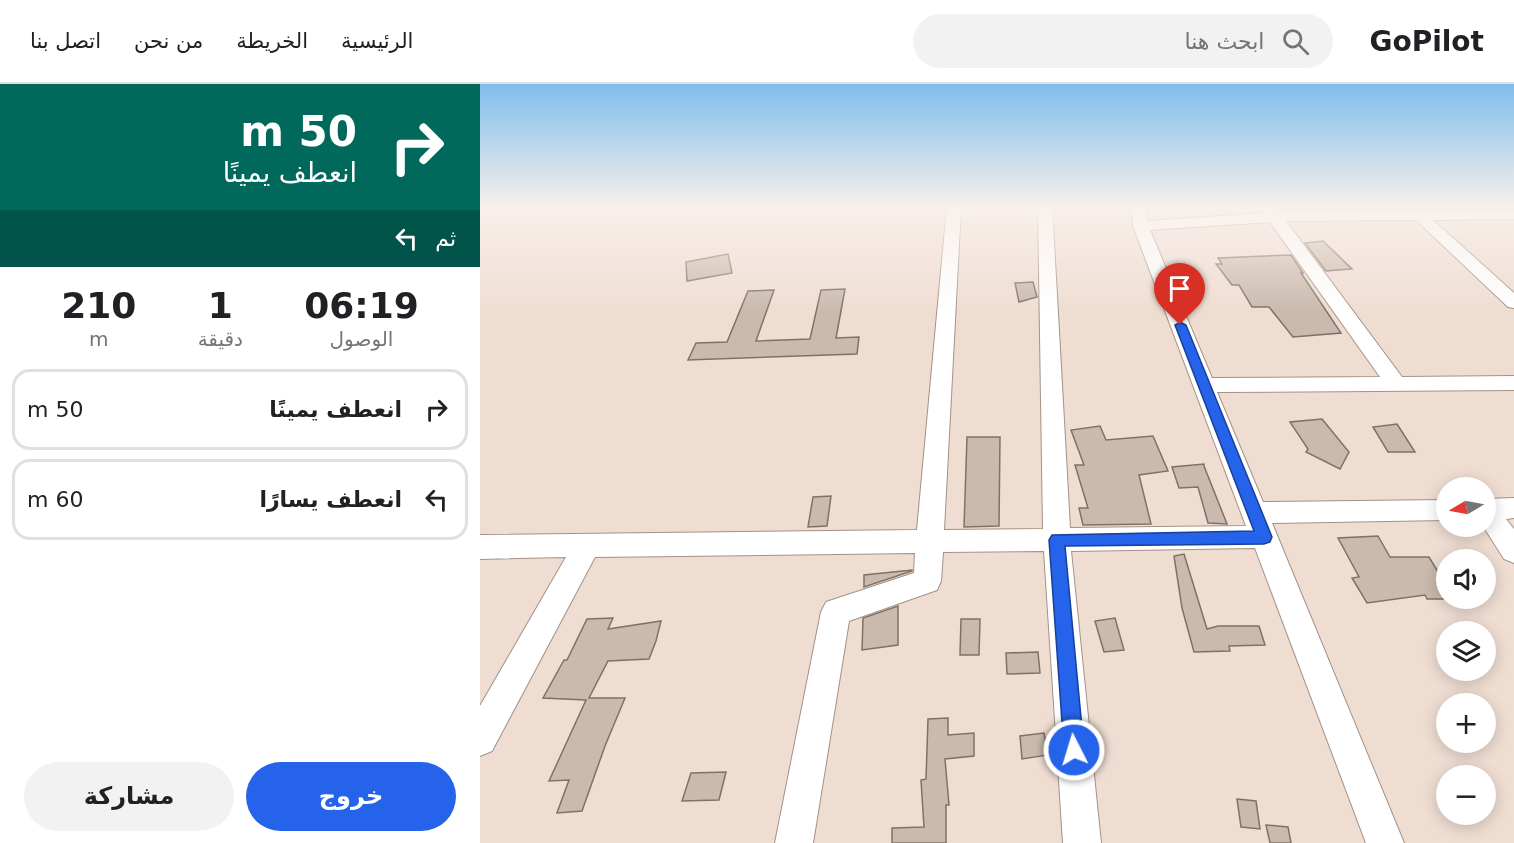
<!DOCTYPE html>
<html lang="ar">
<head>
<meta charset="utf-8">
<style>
  :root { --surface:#fff; --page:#f2f2f2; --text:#202124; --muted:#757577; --line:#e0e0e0; --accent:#2563eb }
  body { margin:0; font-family:"DejaVu Sans","Noto Sans Arabic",sans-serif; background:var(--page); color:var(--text); direction:rtl; height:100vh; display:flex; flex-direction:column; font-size:22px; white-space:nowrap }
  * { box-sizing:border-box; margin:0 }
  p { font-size:20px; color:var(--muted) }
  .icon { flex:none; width:33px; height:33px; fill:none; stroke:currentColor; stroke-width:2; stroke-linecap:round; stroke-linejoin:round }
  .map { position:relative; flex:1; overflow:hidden; direction:ltr }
  .panel { display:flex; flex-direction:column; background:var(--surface); width:480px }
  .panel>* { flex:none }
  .hud { background:#00695c; color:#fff; overflow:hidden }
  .needle { width:39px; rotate:260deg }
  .controls { position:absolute; left:956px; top:393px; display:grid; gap:12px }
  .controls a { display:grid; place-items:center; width:60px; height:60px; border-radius:50%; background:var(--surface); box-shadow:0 3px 15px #0003; font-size:30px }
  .pin { position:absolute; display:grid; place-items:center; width:51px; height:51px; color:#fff; margin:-62px -26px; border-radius:50% 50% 50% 0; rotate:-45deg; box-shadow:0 0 6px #0007 }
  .pin .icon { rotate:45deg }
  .me { position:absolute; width:66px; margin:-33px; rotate:355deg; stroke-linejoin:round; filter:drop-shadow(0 0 4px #0008) }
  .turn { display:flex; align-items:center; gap:21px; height:126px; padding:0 24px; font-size:27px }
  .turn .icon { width:78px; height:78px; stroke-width:2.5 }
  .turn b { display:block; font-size:42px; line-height:51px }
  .then { display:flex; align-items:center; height:57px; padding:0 24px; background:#0003; gap:12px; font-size:22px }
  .eta { display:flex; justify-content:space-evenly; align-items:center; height:102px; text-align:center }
  .eta b { font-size:36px; font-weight:600; line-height:42px }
  .action { display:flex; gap:12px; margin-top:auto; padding:12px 24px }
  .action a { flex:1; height:69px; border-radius:36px; background:var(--accent); color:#fff; font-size:24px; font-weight:600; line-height:69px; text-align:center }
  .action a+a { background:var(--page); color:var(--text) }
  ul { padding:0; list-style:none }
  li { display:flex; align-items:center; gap:18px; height:81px; margin:0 12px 9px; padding:0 12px; border:3px solid var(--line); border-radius:18px }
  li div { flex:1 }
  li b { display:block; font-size:22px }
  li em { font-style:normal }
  header { display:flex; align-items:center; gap:36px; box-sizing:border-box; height:84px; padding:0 30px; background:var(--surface); border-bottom:2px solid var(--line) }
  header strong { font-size:28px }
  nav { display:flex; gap:33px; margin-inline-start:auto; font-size:21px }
  .search { width:420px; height:54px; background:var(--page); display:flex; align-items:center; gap:15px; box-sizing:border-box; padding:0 21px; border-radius:33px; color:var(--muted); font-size:22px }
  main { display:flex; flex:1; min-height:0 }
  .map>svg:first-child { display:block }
  .building { fill:#cab9ad; stroke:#807166; stroke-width:1.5 }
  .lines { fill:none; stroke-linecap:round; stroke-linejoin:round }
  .minor-casing { stroke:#a29287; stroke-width:2 }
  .minor { fill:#fff; fill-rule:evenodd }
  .route { fill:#2563eb; stroke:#184099; stroke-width:1.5 }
</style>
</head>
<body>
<header>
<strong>GoPilot</strong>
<div class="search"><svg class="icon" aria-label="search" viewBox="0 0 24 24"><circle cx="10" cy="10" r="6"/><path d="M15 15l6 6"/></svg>ابحث هنا</div>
<nav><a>الرئيسية</a><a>الخريطة</a><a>من نحن</a><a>اتصل بنا</a></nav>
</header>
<main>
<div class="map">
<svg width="1034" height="759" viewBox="0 0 1034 759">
  <rect width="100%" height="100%" fill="#efddd2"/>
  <g class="building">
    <path d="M843,157L872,185L846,187L825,159Z"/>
    <path d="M248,170L252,189L207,197L206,178Z"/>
    <path d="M811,171L823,189H821L861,249L813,253L789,223H772L759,201H752L736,180H742L738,174Z"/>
    <path d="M553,198L557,213L539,218L535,199Z"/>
    <path d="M365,205L356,254L379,253L377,270L208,276L216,259L247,258L268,207L294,206L276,257L330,255L341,206Z"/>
    <path d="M842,335L869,368L860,385L826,368L828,365L810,338Z"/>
    <path d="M917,340L935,368H908L893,343Z"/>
    <path d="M620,342L626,356L673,352L688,387L659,391L671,440L603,441L599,424H608L595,381H604L591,346Z"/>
    <path d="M487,353H520L519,442L484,443Z"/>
    <path d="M724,380V382L747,440L728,439L718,403L699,404L692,383Z"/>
    <path d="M351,412L347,442L328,443L333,413Z"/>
    <path d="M898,452L910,473H949L966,501V515H947L945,511L887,519L872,494L879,493L858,454Z"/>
    <path d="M704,470L727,545L738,542H779L785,561L749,562L750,567L714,568L702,524L694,472Z"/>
    <path d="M432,486V487L384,503V491Z"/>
    <path d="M418,522V561L382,566L383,534Z"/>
    <path d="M133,534L128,545L181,537L176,557L169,575L128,577L109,614H145L125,662L102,727L77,729L89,696L69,697L106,616L63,614L84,576H87L107,535Z"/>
    <path d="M635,534L644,566L624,568L615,537Z"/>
    <path d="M481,535H500L499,571H480Z"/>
    <path d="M558,568L560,589L527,590L526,569Z"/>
    <path d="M468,634V651L494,649V672L465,675L469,721H466V759H412V744L444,743L441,696L446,695L448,635Z"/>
    <path d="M564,649L568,671L542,675L540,652Z"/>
    <path d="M246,688L239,716L202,717L211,689Z"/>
    <path d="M757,715L776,717L780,745L761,743Z"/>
    <path d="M786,741L808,743L811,759H790Z"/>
  </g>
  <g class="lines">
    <g class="minor-casing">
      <g id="minor">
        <path d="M467,122H481L464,446L563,445L558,122H572L590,444L766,442L653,142L651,122H665L668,137L784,129L782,122H794L799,128L1034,127V135L953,136L1034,209V224L1028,223L936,136L806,137L922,293L1034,292V306L737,308L783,418L966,416V436L792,439L924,759H886L775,464L591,467L621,759H583L564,467L463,468L461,497L457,506L369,537L333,759H295L341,528L346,518L434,489L435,469L115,473L12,667L0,672V622L86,473L0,475V451L437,446ZM790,138L900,293L732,294L670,146Z"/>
        <path d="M1034,414V434L1026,435L1034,445V479L1024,475L1003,442H1005V415Z"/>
      </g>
    </g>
    <use href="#minor" class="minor"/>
  </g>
  <linearGradient id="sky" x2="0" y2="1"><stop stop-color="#7fbeed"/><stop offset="0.54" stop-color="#f8f0eb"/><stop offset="1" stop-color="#f8f0eb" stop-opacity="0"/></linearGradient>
  <rect width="1034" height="228" fill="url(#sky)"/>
  <path class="route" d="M700,238L706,241L792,453L790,458L784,460L585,462L604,666L601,673L594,676L587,673L584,666L569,456L572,451L774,447L695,241Z"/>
</svg>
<div class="controls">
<a><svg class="needle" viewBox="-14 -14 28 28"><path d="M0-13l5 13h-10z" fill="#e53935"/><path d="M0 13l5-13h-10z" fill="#757577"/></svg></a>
<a><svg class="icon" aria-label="sound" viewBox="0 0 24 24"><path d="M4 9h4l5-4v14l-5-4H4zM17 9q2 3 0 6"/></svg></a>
<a><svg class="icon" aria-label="layers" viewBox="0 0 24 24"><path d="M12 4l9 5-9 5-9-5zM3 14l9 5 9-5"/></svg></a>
<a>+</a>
<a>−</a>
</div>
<div class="pin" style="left:700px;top:241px;background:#d93025"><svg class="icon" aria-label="arrive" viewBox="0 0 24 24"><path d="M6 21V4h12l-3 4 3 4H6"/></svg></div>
<svg class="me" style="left:594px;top:666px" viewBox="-20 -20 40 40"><circle r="17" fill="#2563eb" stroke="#fff" stroke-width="3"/><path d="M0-11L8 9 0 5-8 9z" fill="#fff"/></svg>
</div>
<section class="panel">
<div class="hud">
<div class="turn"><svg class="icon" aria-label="right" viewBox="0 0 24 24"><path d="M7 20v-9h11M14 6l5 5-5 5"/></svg><div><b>50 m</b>انعطف يمينًا</div></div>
<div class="then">ثم<svg class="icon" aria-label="left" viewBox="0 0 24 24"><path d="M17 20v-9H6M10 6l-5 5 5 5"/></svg></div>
</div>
<div class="eta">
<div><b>06:19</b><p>الوصول</p></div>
<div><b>1</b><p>دقيقة</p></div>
<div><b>210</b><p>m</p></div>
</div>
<ul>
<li><svg class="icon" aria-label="right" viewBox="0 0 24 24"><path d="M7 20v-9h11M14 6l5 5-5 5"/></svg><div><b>انعطف يمينًا</b></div><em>50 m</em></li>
<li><svg class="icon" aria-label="left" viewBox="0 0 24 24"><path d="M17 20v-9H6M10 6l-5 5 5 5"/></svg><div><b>انعطف يسارًا</b></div><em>60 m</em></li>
</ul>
<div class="action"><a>خروج</a><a>مشاركة</a></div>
</section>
</main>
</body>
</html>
